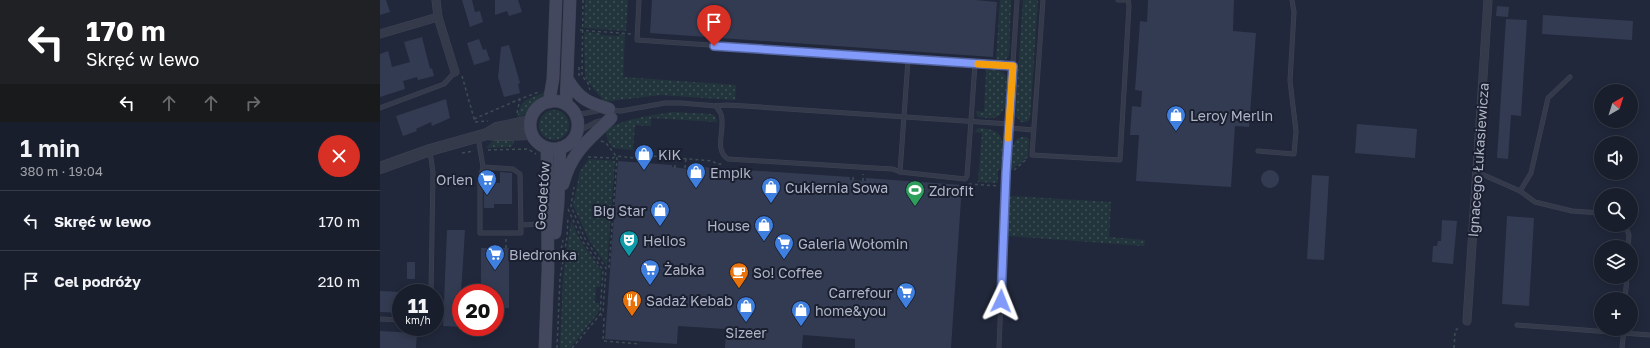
<!DOCTYPE html>
<html lang="pl">
<head>
<meta charset="utf-8">
<style>
  :root { --surface:#191e2c; --page:#222734; --text:#f1f3f6; --muted:#9fa2a9; --line:#373c48 }
  body { margin:0; font-family:"Golos Text",sans-serif; background:var(--page); color:var(--text); height:100vh; display:flex; flex-direction:column; font-size:15px; white-space:nowrap }
  * { box-sizing:border-box; margin:0 }
  p { font-size:13px; color:var(--muted) }
  .icon { flex:none; width:22px; height:22px; fill:none; stroke:currentColor; stroke-width:2; stroke-linecap:round; stroke-linejoin:round }
  .map { position:relative; flex:1; overflow:hidden }
  .side { display:flex; flex-direction:column; background:var(--surface); width:380px }
  .side>* { flex:none }
  .banner { background:#202124; color:#fff; overflow:hidden }
  .needle { width:26px; rotate:39deg }
  .controls { position:absolute; left:1214px; top:84px; display:grid; gap:8px }
  .controls a { display:grid; place-items:center; width:44px; height:44px; border-radius:50%; background:var(--surface); box-shadow:0 2px 10px #0003,0 0 0 1px var(--line); font-size:20px }
  .speed { position:absolute; left:12px; top:284px; display:flex; gap:8px; font-size:20px; font-weight:700; text-align:center }
  .speed>* { display:grid; place-content:center; width:52px; height:52px; border-radius:50%; background:var(--surface); box-shadow:0 2px 10px #0003,0 0 0 1px var(--line); line-height:1 }
  .speed small { font-size:10px; font-weight:400 }
  .speed .limit { border:6px solid #d22; background:#fff; color:#111 }
  .pin { position:absolute; display:grid; place-items:center; width:34px; height:34px; color:#fff; margin:-41px -17px; border-radius:50% 50% 50% 0; rotate:-45deg; box-shadow:0 0 4px #0007 }
  .pin .icon { rotate:45deg }
  .me { position:absolute; width:44px; margin:-22px; rotate:2deg; stroke-linejoin:round; filter:drop-shadow(0 0 3px #0008) }
  .turn { display:flex; align-items:center; gap:14px; height:84px; padding:0 20px; font-size:18px }
  .turn .icon { width:52px; height:52px; stroke-width:2.5 }
  .turn b { display:block; font-size:28px; line-height:34px }
  .lanes { display:flex; align-items:center; height:38px; padding:0 20px; background:#0003; justify-content:center; gap:20px; direction:ltr }
  .lanes .off { opacity:.35 }
  .round { display:grid; place-items:center; flex:none; width:42px; height:42px; border-radius:21px; background:var(--page) }
  .headline { display:flex; align-items:center; justify-content:space-between; height:68px; padding:0 20px }
  h1 { font-size:24px; font-weight:600; line-height:30px }
  ul { padding:0; list-style:none }
  li { display:flex; align-items:center; gap:12px; height:60px; padding:0 20px; border-top:1px solid var(--line) }
  li div { flex:1 }
  li b { display:block; font-size:15px }
  li em { font-style:normal }
  main { display:flex; flex:1; min-height:0 }
  .map>svg:first-child { display:block }
  .grass { fill:url(#grass-dots) }
  .building { fill:#333b52 }
  .lines { fill:none; stroke-linecap:round; stroke-linejoin:round }
  .service-casing { stroke:#3e4454; stroke-width:5 }
  .minor-casing { stroke:#3e4454; stroke-width:9 }
  .tertiary-casing { stroke:#3e4454; stroke-width:12 }
  .secondary-casing { stroke:#3e4454; stroke-width:13 }
  .path { stroke:#3c4e54; stroke-width:1.5; stroke-dasharray:3 3; stroke-linecap:butt }
  .service { stroke:#353a4b; stroke-width:4 }
  .minor { stroke:#353a4b; stroke-width:8 }
  .tertiary { stroke:#353a4b; stroke-width:11 }
  .secondary { stroke:#43485e; stroke-width:12 }
  .route-casing { stroke:#5465a2; stroke-width:10 }
  .route { stroke:#829bfa; stroke-width:7 }
  .slow { stroke:#f59e0b; stroke-width:7 }
  .labels { text-anchor:middle; dominant-baseline:central; stroke-width:4; stroke-linejoin:round; paint-order:stroke }
  .poi-label { font-size:14px; fill:#b0b5c7; stroke:#1b2030; text-anchor:start }
  .street-label { font-size:14px; fill:#b0b5c7; stroke:#1b2030 }
</style>
</head>
<body>
<main>
<section class="side">
<div class="banner">
<div class="turn"><svg class="icon" aria-label="left" viewBox="0 0 24 24"><path d="M17 20v-9H6M10 6l-5 5 5 5"/></svg><div><b>170 m</b>Skręć w lewo</div></div>
<div class="lanes"><svg class="icon" aria-label="left" viewBox="0 0 24 24"><path d="M17 20v-9H6M10 6l-5 5 5 5"/></svg><svg class="icon off" aria-label="ahead" viewBox="0 0 24 24"><path d="M12 20V5M6 11l6-6 6 6"/></svg><svg class="icon off" aria-label="ahead" viewBox="0 0 24 24"><path d="M12 20V5M6 11l6-6 6 6"/></svg><svg class="icon off" aria-label="right" viewBox="0 0 24 24"><path d="M7 20v-9h11M14 6l5 5-5 5"/></svg></div>
</div>
<div class="headline"><div><h1>1 min</h1><p>380 m · 19:04</p></div><a class="round" style="background:#d93025;color:#fff"><svg class="icon" aria-label="close" viewBox="0 0 24 24"><path d="M6 6l12 12M18 6L6 18"/></svg></a></div>
<ul>
<li><svg class="icon" aria-label="left" viewBox="0 0 24 24"><path d="M17 20v-9H6M10 6l-5 5 5 5"/></svg><div><b>Skręć w lewo</b></div><em>170 m</em></li>
<li><svg class="icon" aria-label="arrive" viewBox="0 0 24 24"><path d="M6 21V4h12l-3 4 3 4H6"/></svg><div><b>Cel podróży</b></div><em>210 m</em></li>
</ul>
</section>
<div class="map">
<svg width="1270" height="348" viewBox="0 0 1270 348">
  <defs>
    <pattern id="grass-dots" width="8" height="8" patternUnits="userSpaceOnUse"><rect width="8" height="8" fill="#23353c"/><path d="M2 2h.1M6 6h.1" fill="none" stroke="#405057" stroke-width="1.8" stroke-linecap="round"/></pattern>
  </defs>
  <rect width="100%" height="100%" fill="#21283b"/>
  <g class="grass">
    <path d="M205,0H248L246,31L204,28Z"/>
    <path d="M620,0H631L629,55C626,61 622,61 616,61Z"/>
    <path d="M643,0H658L650,118L647,122H641L637,117H635Z"/>
    <path d="M204,32L220,33V35L239,36L240,34L245,35L243,77L356,85L355,100L280,95L222,102V98C215,91 211,85 205,77Z"/>
    <path d="M606,70C615,70 623,69 627,78C626,90 629,116 613,118C608,119 603,117 599,117L597,115L596,111L604,112Z"/>
    <path d="M169,83L166,93L154,103L144,115L137,118C143,96 145,101 163,93Z"/>
    <circle cx="174" cy="125" r="15"/>
    <path d="M292,112L331,114L335,116L337,122L271,118V125L268,126L255,125L253,150L233,148L228,141L225,131C243,118 271,116 292,112Z"/>
    <path d="M599,128C630,130 622,145 621,169L618,170V183L598,182L602,133L595,132L596,130Z"/>
    <path d="M641,137H647L649,140L648,157L631,170C632,159 628,142 641,137Z"/>
    <path d="M133,139L134,143L131,147L106,148L114,140Z"/>
    <path d="M209,159L235,161L227,266L209,240L193,205L200,171Z"/>
    <path d="M630,196L731,202L729,237L765,240L764,246L628,236Z"/>
    <path d="M191,221L201,242L221,270L220,287H216L215,303H219L218,313L190,348H180L183,278Z"/>
  </g>
  <g class="building">
    <path d="M0,0H6L10,12L0,15Z"/>
    <path d="M82,0H92L95,12L100,11L103,22L90,27Z"/>
    <path d="M115,0H138L142,12L129,16L127,11L115,15Z"/>
    <path d="M272,0H595L617,2L613,57L270,33Z"/>
    <path d="M768,0H854L853,31L876,33L869,127L855,126L851,187L756,181L759,135H750L752,106L761,107L762,91L755,90L760,21L767,22Z"/>
    <path d="M1117,6L1129,7L1128,17L1116,16Z"/>
    <path d="M1163,15L1253,21L1252,40L1162,34Z"/>
    <path d="M1126,19L1147,20L1141,116L1131,115L1128,159L1117,158Z"/>
    <path d="M42,37L50,69L52,68L54,76L38,80L37,77L23,81L25,89L0,97V54L8,51L12,67L30,62L24,42Z"/>
    <path d="M99,39L103,50L106,49L110,60L94,65L87,43Z"/>
    <path d="M129,45L140,83L138,84L140,93L124,97L118,77L121,47Z"/>
    <path d="M66,99L70,118L52,126L51,122L36,129L37,131L23,136L16,116Z"/>
    <path d="M977,124L1037,129L1035,158L975,153Z"/>
    <path d="M238,161L292,165V167L308,169V166L470,177V180L486,181V178L582,185L571,348H475V339L423,335L422,348H345L346,329L298,326L297,344L225,339Z"/>
    <circle cx="890" cy="179" r="9"/>
    <path d="M120,172L132,173V204H114V208H104V183H120Z"/>
    <path d="M932,175L949,176L944,260L927,259Z"/>
    <path d="M1127,216L1154,218L1149,306L1122,304Z"/>
    <path d="M1062,220L1077,221L1073,264L1052,262L1053,246H1057L1058,241H1061Z"/>
    <path d="M67,230H85L81,293V327L63,326Z"/>
    <path d="M101,248H129V308H115V293H101Z"/>
    <rect x="27" y="262" width="8" height="17"/>
    <path d="M0,291L21,292V313L0,312Z"/>
    <path d="M92,327H108L107,335H92Z"/>
    <path d="M0,331L37,333L36,348H0Z"/>
  </g>
  <g class="lines">
    <g class="service-casing">
      <g id="service">
        <path d="M259,0L257,40L633,66"/>
        <path d="M663,0L652,155L740,160L749,6L748,0"/>
        <path d="M738,0H748"/>
        <path d="M336,106C338,109 340,112 341,114C346,129 333,149 348,159L494,168L513,169L520,172L585,179L587,176L595,64"/>
        <path d="M0,108L64,84L75,72"/>
        <path d="M231,110L241,111L285,103H301L336,106L346,105L365,106L629,124"/>
        <path d="M196,115L222,110"/>
        <path d="M629,128L653,130"/>
        <path d="M197,132L216,122L224,120"/>
        <path d="M98,137L103,167L100,179V233H141L140,174L133,169L103,167"/>
        <path d="M50,151L53,173L51,293"/>
        <path d="M878,151L914,154L916,131L910,81L914,12L912,0"/>
        <path d="M520,172L528,60"/>
        <path d="M1097,172L1140,191L1155,202L1192,211L1221,213"/>
        <path d="M1140,191L1151,173L1168,98L1190,77"/>
        <path d="M141,225L159,224L165,218"/>
        <path d="M1245,225L1249,235L1248,247"/>
        <path d="M1245,299L1247,277"/>
        <path d="M0,319L21,320"/>
        <path d="M1137,325L1270,335"/>
        <path d="M619,348L626,173L637,0"/>
        <path d="M1242,348L1244,329"/>
      </g>
    </g>
    <g class="minor-casing">
      <g id="minor">
        <path d="M56,0L58,17L75,72"/>
        <path d="M0,34L58,17"/>
        <path d="M1087,321L1108,0"/>
      </g>
    </g>
    <g class="tertiary-casing">
      <g id="tertiary">
        <path d="M107,134L118,135L152,134"/>
        <path d="M0,168L50,150L107,134L117,128L151,121"/>
      </g>
    </g>
    <g class="secondary-casing">
      <g id="secondary">
        <path d="M188,80C199,99 209,103 229,109"/>
        <circle cx="174" cy="125" r="24"/>
        <path d="M169,102L173,79L176,0"/>
        <path d="M186,104L190,0"/>
        <path d="M183,184C192,151 208,141 231,118"/>
        <path d="M175,233L178,204L180,148"/>
        <path d="M165,348L168,269L167,148"/>
      </g>
    </g>
    <g class="path">
      <path d="M203,0L202,76L208,83L210,90"/>
      <path d="M200,30L251,34"/>
      <path d="M82,76L95,122L108,121"/>
      <path d="M199,76V64"/>
      <path d="M137,113L140,99L159,92"/>
      <path d="M94,119L140,99"/>
      <path d="M221,141L226,143L236,156L264,159L272,156L332,161L337,164H343"/>
      <path d="M108,150L148,149L156,154"/>
      <path d="M82,153L94,151"/>
      <path d="M208,157L233,158L236,156L237,158L229,268H226"/>
      <path d="M295,168V158"/>
      <path d="M305,168L306,159"/>
      <path d="M634,170L648,158"/>
      <path d="M473,180V174"/>
      <path d="M483,181V174"/>
      <path d="M589,184L619,186"/>
      <path d="M188,209L203,242L223,270L220,313L224,319L223,341L260,344"/>
      <path d="M126,239V248"/>
      <path d="M179,260L183,240"/>
      <path d="M177,348L180,278L187,237L188,217"/>
      <path d="M192,348L223,311L226,268L206,241L191,206L194,187"/>
      <path d="M1074,348L1075,331L1080,326"/>
    </g>
    <use href="#service" class="service"/>
    <use href="#minor" class="minor"/>
    <use href="#tertiary" class="tertiary"/>
    <use href="#secondary" class="secondary"/>
  </g>
  <g class="lines">
    <g class="route-casing">
      <path id="route" d="M334,46L633,66L626,173L621,301"/>
    </g>
    <use href="#route" class="route"/>
    <path class="slow" d="M598,64L633,66L628,138"/>
  </g>
  <defs>
    <g id="shop-pin" transform="scale(1)"><path d="M0 17L-7.5 6A9.5 9.5 0 1 1 7.5 6Z" fill="#3f7fe0" stroke="#1b2030"/><path d="M-5-2.5h2.3a2.7 3.5 0 0 1 5.4 0H5L5.5 6h-11ZM-1.5-2.5h3a1.5 2.3 0 0 0-3 0Z" fill="#fff"/></g>
    <g id="supermarket-pin" transform="scale(1)"><path d="M0 17L-7.5 6A9.5 9.5 0 1 1 7.5 6Z" fill="#3f7fe0" stroke="#1b2030"/><path d="M-6-5.5h2.5l.6 2H6L4.5 2H-2.5L-4.4-4H-6ZM-1.5 3.2a1.3 1.3 0 1 0 .1 0ZM3 3.2a1.3 1.3 0 1 0 .1 0Z" fill="#fff"/></g>
    <g id="stadium-pin" transform="scale(1)"><path d="M0 17L-7.5 6A9.5 9.5 0 1 1 7.5 6Z" fill="#2e9e5b" stroke="#1b2030"/><path d="M0-5a6.5 5 0 1 0 0 10a6.5 5 0 1 0 0-10ZM-3.5-1.8h7v3.6h-7Z" fill="#fff"/></g>
    <g id="theatre-pin" transform="scale(1)"><path d="M0 17L-7.5 6A9.5 9.5 0 1 1 7.5 6Z" fill="#0f9aa8" stroke="#1b2030"/><path d="M-5-5.5Q0-4 5-5.5V0Q5 5 0 6Q-5 5-5 0ZM-3.3-2.5H-1v1.5H-3.3ZM1-2.5H3.3v1.5H1ZM-2.8 1Q0 5.5 2.8 1Z" fill="#fff"/></g>
    <g id="cafe-pin" transform="scale(1)"><path d="M0 17L-7.5 6A9.5 9.5 0 1 1 7.5 6Z" fill="#e8710a" stroke="#1b2030"/><path d="M-5.5-4.5H6V0H3Q3 3.5 0 3.5H-2.5Q-5.5 3.5-5.5 0ZM3-3.2v2h1.7v-2ZM-6 4.5H4V6H-6Z" fill="#fff"/></g>
    <g id="restaurant-pin" transform="scale(1)"><path d="M0 17L-7.5 6A9.5 9.5 0 1 1 7.5 6Z" fill="#e8710a" stroke="#1b2030"/><path d="M-5-6h1v4h1v-4h1v4h1v-4h1v5L-1.5 .5V6h-2V.5L-5-1ZM5-6V6H3V1.5H1.5Q1.5-4 5-6Z" fill="#fff"/></g>
  </defs>
  <g fill-rule="evenodd">
    <use href="#shop-pin" x="796" y="115"/>
    <use href="#shop-pin" x="264" y="154"/>
    <use href="#shop-pin" x="316" y="172"/>
    <use href="#supermarket-pin" x="107" y="179"/>
    <use href="#shop-pin" x="391" y="187"/>
    <use href="#stadium-pin" x="535" y="190"/>
    <use href="#shop-pin" x="280" y="210"/>
    <use href="#shop-pin" x="384" y="225"/>
    <use href="#theatre-pin" x="249" y="240"/>
    <use href="#supermarket-pin" x="404" y="243"/>
    <use href="#supermarket-pin" x="115" y="254"/>
    <use href="#supermarket-pin" x="270" y="269"/>
    <use href="#cafe-pin" x="359" y="272"/>
    <use href="#supermarket-pin" x="526" y="292"/>
    <use href="#restaurant-pin" x="252" y="300"/>
    <use href="#shop-pin" x="366" y="306"/>
    <use href="#shop-pin" x="421" y="310"/>
  </g>
  <g class="labels">
    <g class="poi-label">
      <text x="810" y="115">Leroy Merlin</text>
      <text x="278" y="154">KiK</text>
      <text x="330" y="172">Empik</text>
      <text x="93" y="179" text-anchor="end">Orlen</text>
      <text x="405" y="187">Cukiernia Sowa</text>
      <text x="549" y="190">Zdrofit</text>
      <text x="266" y="210" text-anchor="end">Big Star</text>
      <text x="370" y="225" text-anchor="end">House</text>
      <text x="263" y="240">Helios</text>
      <text x="418" y="243">Galeria Wołomin</text>
      <text x="129" y="254">Biedronka</text>
      <text x="284" y="269">Żabka</text>
      <text x="373" y="272">So! Coffee</text>
      <text x="512" y="292" text-anchor="end">Carrefour</text>
      <text x="266" y="300">Sadaż Kebab</text>
      <text x="435" y="310">home&amp;you</text>
      <text x="366" y="332" text-anchor="middle">Sizeer</text>
    </g>
    <g class="street-label">
      <text transform="translate(1098 160) rotate(-86)">Ignacego Łukasiewicza</text>
      <text transform="translate(162 196) rotate(-86)">Geodetów</text>
    </g>
  </g>
</svg>
<div class="controls">
<a><svg class="needle" viewBox="-14 -14 28 28"><path d="M0-13l5 13h-10z" fill="#e53935"/><path d="M0 13l5-13h-10z" fill="#9fa2a9"/></svg></a>
<a><svg class="icon" aria-label="sound" viewBox="0 0 24 24"><path d="M4 9h4l5-4v14l-5-4H4zM17 9q2 3 0 6"/></svg></a>
<a><svg class="icon" aria-label="search" viewBox="0 0 24 24"><circle cx="10" cy="10" r="6"/><path d="M15 15l6 6"/></svg></a>
<a><svg class="icon" aria-label="layers" viewBox="0 0 24 24"><path d="M12 4l9 5-9 5-9-5zM3 14l9 5 9-5"/></svg></a>
<a>+</a>
</div>
<div class="speed"><div>11<small>km/h</small></div><div class="limit">20</div></div>
<div class="pin" style="left:334px;top:46px;background:#d93025"><svg class="icon" aria-label="arrive" viewBox="0 0 24 24"><path d="M6 21V4h12l-3 4 3 4H6"/></svg></div>
<svg class="me" style="left:621px;top:301px" viewBox="-20 -20 40 40"><path d="M0-17L14 15 0 8-14 15z" fill="#829bfa" stroke="#fff" stroke-width="4"/></svg>
</div>
</main>
</body>
</html>
